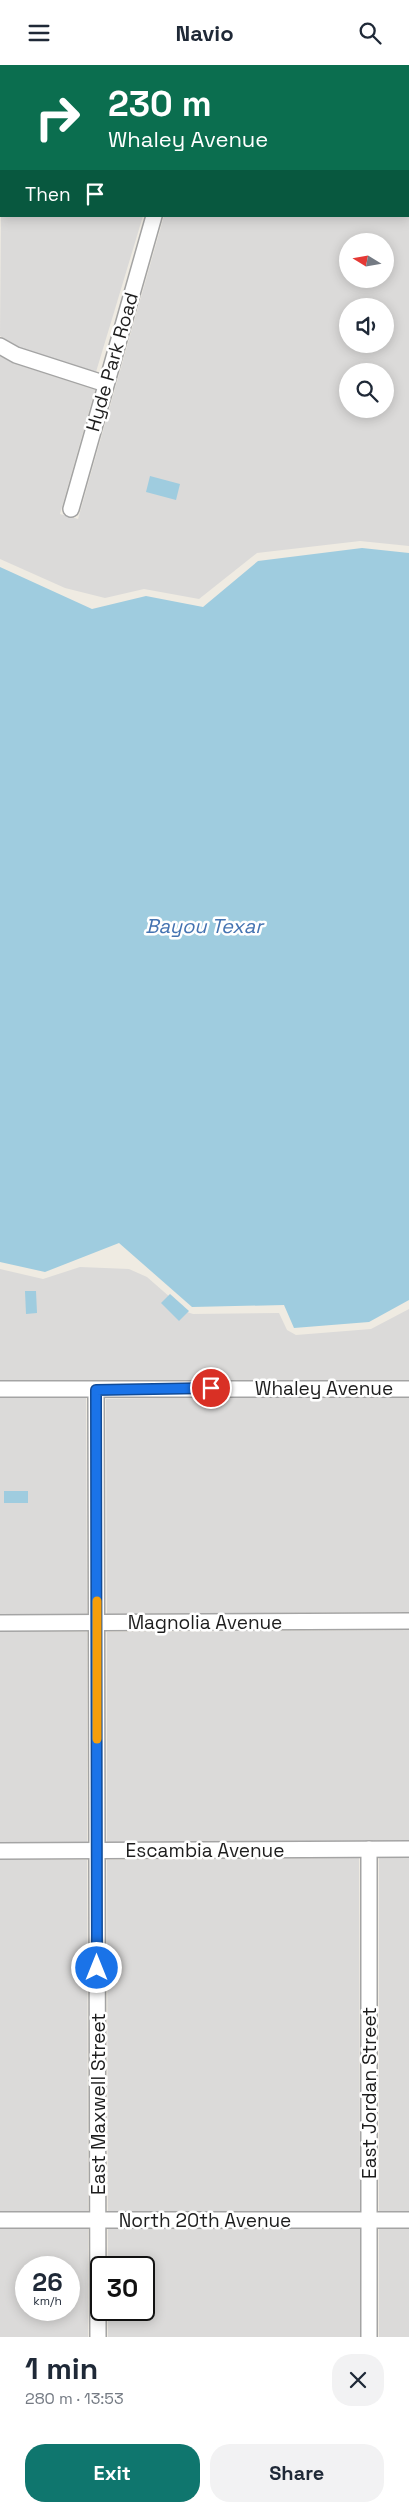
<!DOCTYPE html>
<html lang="en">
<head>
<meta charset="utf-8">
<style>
  :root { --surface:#fff; --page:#f2f2f3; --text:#1f2937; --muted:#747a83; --accent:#0f766e }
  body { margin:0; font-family:"Space Grotesk",sans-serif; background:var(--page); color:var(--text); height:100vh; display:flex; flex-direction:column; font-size:19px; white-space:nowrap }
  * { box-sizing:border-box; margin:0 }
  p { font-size:16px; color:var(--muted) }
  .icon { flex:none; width:28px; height:28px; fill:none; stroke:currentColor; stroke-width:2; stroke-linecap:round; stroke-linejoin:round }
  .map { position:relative; height:2272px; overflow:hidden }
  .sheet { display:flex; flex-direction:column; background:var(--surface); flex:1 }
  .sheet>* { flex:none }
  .banner { position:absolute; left:0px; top:0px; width:410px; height:152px; box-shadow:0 2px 12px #0003; background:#0b6e4f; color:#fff; overflow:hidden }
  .needle { width:32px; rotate:281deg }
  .controls { position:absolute; left:339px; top:168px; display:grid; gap:10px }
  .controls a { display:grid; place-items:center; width:55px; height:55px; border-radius:50%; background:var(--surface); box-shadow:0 2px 12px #0003; font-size:25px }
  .speed { position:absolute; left:15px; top:2191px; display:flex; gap:10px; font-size:25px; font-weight:700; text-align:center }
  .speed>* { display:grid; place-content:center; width:65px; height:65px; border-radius:50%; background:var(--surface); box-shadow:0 2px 12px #0003; line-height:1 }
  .speed small { font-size:12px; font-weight:400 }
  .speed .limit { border:2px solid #111; border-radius:8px; background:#fff; color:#111 }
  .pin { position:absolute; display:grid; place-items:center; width:42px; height:42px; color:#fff; margin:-21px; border:2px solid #fff; border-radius:50%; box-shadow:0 1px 5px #0007 }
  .me { position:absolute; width:55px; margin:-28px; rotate:0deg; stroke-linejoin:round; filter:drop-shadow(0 0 4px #0008) }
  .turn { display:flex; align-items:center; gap:18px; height:105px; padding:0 25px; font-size:22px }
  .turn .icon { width:65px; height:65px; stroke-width:2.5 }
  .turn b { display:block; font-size:35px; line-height:42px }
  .then { display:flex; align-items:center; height:48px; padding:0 25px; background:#0003; gap:10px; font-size:19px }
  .round { display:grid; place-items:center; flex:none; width:52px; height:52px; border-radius:20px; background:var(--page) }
  .summary { display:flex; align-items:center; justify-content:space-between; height:85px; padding:0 25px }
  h1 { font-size:30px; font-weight:600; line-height:38px }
  .cta { display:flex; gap:10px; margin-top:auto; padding:10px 25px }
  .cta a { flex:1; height:58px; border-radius:20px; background:var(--accent); color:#fff; font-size:20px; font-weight:600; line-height:58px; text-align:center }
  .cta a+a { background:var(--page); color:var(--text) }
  header { display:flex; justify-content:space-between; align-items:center; height:65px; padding:0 25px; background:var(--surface); font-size:22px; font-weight:600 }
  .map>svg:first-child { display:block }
  .residential { fill:#dbdad9; fill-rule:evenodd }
  .water { fill:#9fccdf }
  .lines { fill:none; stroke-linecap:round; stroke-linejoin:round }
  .street-casing { stroke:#a4a4a4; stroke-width:18 }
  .street { stroke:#fff; stroke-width:15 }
  .route-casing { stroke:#114b97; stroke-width:12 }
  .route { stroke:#1a73e8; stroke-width:9 }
  .slow { stroke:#f59e0b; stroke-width:9 }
  .labels { text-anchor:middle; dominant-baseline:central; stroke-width:5; stroke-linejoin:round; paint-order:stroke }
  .street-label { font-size:19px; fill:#1d1d1d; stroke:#fff }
  .water-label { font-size:20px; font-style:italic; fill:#4473b1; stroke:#fff }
</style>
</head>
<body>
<header><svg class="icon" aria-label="menu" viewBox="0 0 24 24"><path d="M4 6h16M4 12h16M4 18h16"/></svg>Navio<svg class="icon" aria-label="search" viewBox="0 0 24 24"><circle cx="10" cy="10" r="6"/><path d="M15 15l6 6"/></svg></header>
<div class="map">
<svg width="409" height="2272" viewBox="0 0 409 2272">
  <rect width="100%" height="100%" fill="#efebe2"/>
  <g class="residential">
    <path d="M207,0H409V481L360,476L257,488L199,534L144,524L105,533L65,523L0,494V291L13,298L95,325L60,449L78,454L164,151H409V1ZM348,176H385V214H348ZM348,241H385V279H348ZM348,306H385V344H348Z"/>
    <path d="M1,144V151H143L96,307L20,283L0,271Z"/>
    <path d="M80,1202L129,1204L147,1212L187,1247L193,1249L279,1248L287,1265L296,1270L371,1264L409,1244V1315H0V1204L43,1214Z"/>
    <path d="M211,1332H409V1547L107,1549L106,1334Z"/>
    <path d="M0,1333H86L87,1550L0,1549Z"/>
    <path d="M409,1565V1776L107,1777V1567Z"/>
    <path d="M0,1566L87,1567V1778H0Z"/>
    <path d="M359,1793L360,2146L108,2147L107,1795Z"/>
    <rect x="379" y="1793" width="30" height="353"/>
    <path d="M0,1795H87L88,2147H0Z"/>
    <path d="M360,2163V2272H108V2245H144V2202H108V2164Z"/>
    <rect x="379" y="2163" width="30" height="109"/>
    <path d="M0,2164H88V2272H0ZM26,2202H69V2245H26Z"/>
  </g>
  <g class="water">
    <path d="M150,411L180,419L176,435L146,427Z"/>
    <path d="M362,483L409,488V1235L369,1257L294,1263L284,1240L192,1242L119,1178L45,1207L0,1197V502L92,544L146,531L203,542L258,496Z"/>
    <path d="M25,1226H36L37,1248L26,1249Z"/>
    <path d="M170,1229L189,1246L179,1256L161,1238Z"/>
    <rect x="4" y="1426" width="24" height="12"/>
  </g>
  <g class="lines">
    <g class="street-casing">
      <g id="street">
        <path d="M33,1L34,0"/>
        <path d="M197,1V0"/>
        <path d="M0,119L1,115"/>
        <path d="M0,281L16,290L106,319"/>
        <path d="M71,444L154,151"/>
        <path d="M0,1324H409"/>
        <path d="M96,1325L98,2272"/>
        <path d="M0,1558L409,1556"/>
        <path d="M369,1784V2272"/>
        <path d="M0,1786L409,1784"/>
        <path d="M0,2155H409"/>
      </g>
    </g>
    <use href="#street" class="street"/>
  </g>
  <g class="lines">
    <g class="route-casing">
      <path id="route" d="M97,1903L96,1325L211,1323"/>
    </g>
    <use href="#route" class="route"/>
    <path class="slow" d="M97,1536V1674"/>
  </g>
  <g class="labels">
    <g class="street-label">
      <text transform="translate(112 297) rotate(-74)">Hyde Park Road</text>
      <text x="324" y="1323">Whaley Avenue</text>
      <text x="205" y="1557">Magnolia Avenue</text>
      <text x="205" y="1785">Escambia Avenue</text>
      <text transform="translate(369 2028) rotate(-90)">East Jordan Street</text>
      <text transform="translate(98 2039) rotate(-90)">East Maxwell Street</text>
      <text x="205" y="2155">North 20th Avenue</text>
    </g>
    <g class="water-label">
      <text x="204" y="861">Bayou Texar</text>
    </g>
  </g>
</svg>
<div class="controls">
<a><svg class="needle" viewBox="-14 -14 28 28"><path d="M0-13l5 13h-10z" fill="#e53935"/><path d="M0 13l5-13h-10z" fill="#747a83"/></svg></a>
<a><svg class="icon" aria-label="sound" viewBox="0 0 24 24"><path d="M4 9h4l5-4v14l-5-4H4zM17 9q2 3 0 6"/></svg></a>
<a><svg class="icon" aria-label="search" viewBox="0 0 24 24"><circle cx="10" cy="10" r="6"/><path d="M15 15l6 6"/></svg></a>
</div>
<div class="speed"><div>26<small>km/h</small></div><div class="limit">30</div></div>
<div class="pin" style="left:211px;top:1323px;background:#d93025"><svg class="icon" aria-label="arrive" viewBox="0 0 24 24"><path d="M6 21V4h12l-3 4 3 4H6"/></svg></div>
<svg class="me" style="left:97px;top:1903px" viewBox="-20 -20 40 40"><circle r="17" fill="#1a73e8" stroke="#fff" stroke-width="3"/><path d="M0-11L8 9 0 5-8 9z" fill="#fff"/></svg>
<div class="banner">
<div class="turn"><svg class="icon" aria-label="right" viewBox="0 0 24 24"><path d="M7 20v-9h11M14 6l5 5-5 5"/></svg><div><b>230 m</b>Whaley Avenue</div></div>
<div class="then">Then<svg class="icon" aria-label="arrive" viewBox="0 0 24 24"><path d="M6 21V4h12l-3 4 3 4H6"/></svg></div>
</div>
</div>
<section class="sheet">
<div class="summary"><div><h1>1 min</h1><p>280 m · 13:53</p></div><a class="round"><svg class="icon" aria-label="close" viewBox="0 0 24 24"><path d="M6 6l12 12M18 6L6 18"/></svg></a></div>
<div class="cta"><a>Exit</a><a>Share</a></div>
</section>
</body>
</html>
